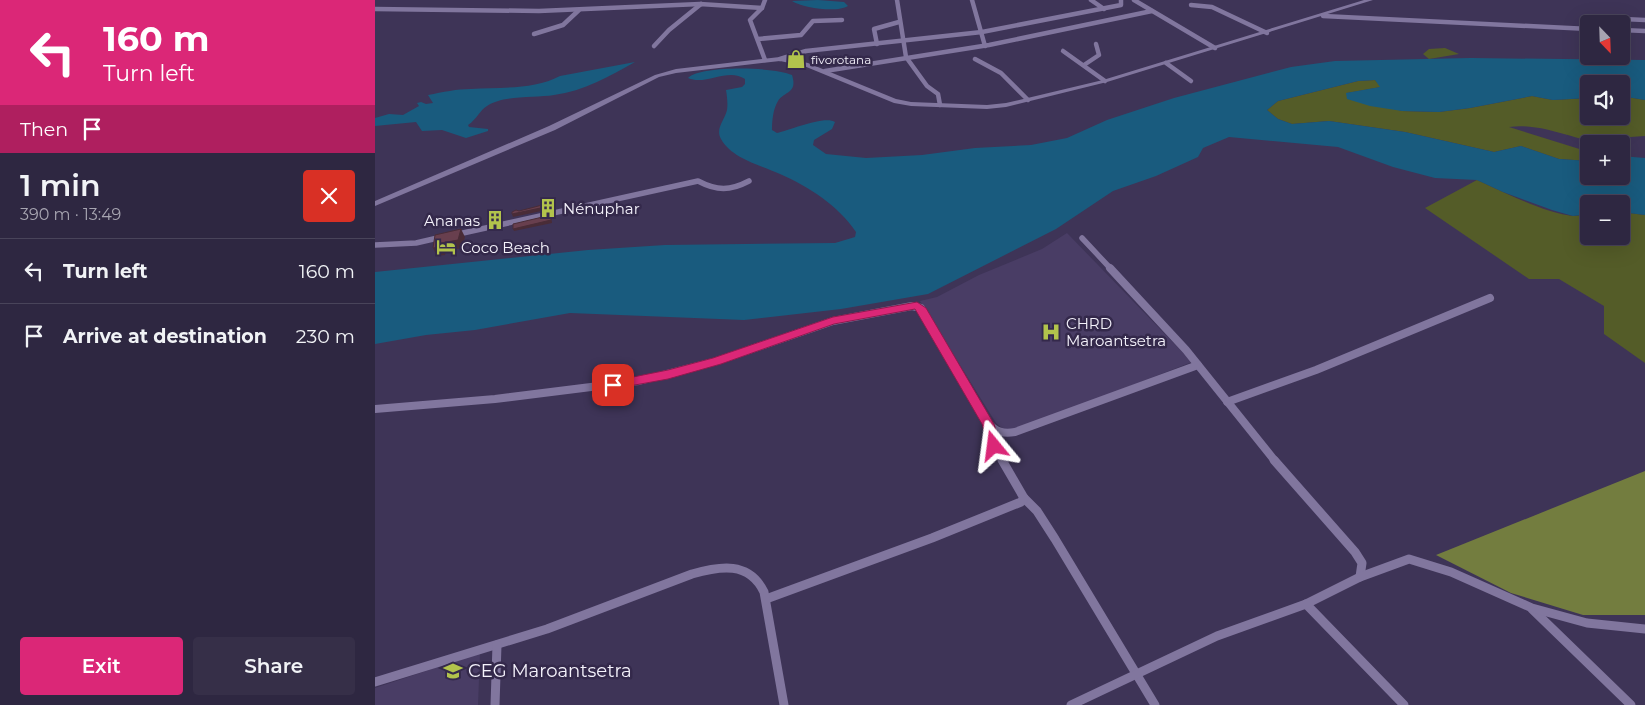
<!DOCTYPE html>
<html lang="en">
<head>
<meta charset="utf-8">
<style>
  :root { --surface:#2e2741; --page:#362f48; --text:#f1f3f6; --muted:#a7a5b1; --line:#49445a; --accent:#db2777 }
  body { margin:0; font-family:Montserrat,sans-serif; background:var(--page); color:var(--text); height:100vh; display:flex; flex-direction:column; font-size:19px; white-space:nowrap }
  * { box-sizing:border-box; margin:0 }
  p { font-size:16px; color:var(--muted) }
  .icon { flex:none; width:28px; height:28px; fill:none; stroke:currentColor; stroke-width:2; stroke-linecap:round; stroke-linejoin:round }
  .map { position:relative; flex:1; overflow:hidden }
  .sheet { display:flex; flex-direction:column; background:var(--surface); width:375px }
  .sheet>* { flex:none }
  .top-card { background:#db2777; color:#fff; overflow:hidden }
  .needle { width:32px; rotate:157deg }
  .controls { position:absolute; left:1205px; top:15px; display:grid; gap:10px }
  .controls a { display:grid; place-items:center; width:50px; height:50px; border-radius:5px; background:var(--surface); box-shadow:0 5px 20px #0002,0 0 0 1px var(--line); font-size:25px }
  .pin { position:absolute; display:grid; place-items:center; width:42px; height:42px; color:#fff; margin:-21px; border-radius:10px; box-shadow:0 2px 8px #0006 }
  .me { position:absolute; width:55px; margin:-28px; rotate:344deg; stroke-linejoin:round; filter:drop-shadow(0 0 4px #0008) }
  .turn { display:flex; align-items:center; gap:18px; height:105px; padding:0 20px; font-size:22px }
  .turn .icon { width:65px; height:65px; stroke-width:2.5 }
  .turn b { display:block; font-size:35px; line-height:42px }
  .then { display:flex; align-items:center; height:48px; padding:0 20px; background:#0003; gap:10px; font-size:19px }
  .round { display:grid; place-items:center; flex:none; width:52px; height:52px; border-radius:5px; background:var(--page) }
  .overview { display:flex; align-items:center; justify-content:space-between; height:85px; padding:0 20px }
  h1 { font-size:30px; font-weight:600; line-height:38px }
  .cta { display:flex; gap:10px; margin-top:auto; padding:10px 20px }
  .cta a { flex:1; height:58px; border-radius:5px; background:var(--accent); color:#fff; font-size:20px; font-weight:600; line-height:58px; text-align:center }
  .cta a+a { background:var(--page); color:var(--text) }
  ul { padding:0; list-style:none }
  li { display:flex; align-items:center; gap:15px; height:65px; padding:0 20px; border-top:1px solid var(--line) }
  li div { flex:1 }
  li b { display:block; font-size:19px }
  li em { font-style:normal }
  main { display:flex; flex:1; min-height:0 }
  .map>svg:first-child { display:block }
  .built { fill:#493d65 }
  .green { fill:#545c28 }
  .forest { fill:#737d3f }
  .water { fill:#195b7e }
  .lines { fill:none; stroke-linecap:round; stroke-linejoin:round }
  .street-far3 { stroke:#81769e; stroke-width:4.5 }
  .street-far2 { stroke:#81769e; stroke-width:5.5 }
  .street-far1 { stroke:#81769e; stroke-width:8 }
  .street { stroke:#81769e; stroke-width:9 }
  .secondary { fill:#81769e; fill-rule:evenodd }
  .shaded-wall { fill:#492c37 }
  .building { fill:#683f4e; stroke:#492c37 }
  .route { fill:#db2777; stroke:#8e194d }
  .labels { text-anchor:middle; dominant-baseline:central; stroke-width:5; stroke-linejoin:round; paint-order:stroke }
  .far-poi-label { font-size:12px; fill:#f5f3fc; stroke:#34294b; text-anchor:start }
  .poi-label { font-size:15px; fill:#f5f3fc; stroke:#34294b; text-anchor:start }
  .near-poi-label { font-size:18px; fill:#f5f3fc; stroke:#34294b; text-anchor:start }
</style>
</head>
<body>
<main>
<section class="sheet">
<div class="top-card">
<div class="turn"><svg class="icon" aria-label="left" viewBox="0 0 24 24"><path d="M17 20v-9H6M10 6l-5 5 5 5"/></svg><div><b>160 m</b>Turn left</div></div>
<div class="then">Then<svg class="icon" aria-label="arrive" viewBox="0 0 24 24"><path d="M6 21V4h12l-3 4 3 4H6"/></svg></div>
</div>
<div class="overview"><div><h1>1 min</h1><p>390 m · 13:49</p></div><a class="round" style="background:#d93025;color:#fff"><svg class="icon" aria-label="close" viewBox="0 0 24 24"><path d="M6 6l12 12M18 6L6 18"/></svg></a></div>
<ul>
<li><svg class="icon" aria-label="left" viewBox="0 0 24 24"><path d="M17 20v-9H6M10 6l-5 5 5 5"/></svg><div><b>Turn left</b></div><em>160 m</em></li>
<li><svg class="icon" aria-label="arrive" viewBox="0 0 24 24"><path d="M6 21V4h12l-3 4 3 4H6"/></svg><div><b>Arrive at destination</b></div><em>230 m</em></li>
</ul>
<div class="cta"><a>Exit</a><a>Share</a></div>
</section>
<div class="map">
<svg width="1270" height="705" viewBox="0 0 1270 705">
  <rect width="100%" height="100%" fill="#3e3457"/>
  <g class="built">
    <path d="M692,233L817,362L639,431L628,429L621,423L545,301L562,297L604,275L667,249Z"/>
    <path d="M105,653L103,705H0V688Z"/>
  </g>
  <g class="green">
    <path d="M1070,48L1084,54L1054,59L1048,54L1054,49Z"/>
    <path d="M1000,80L1006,87L972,93L1027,111L1064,112L1095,108L1157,96L1178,100L1214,98V116H1246V96L1270,100V136L1240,138L1241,144C1204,144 1171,122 1134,127L1214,152V161L1184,159L1146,146L1119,152L1030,132L954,121L917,124L903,119L892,110L903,101L983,81Z"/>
    <path d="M1102,180C1126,191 1172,214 1198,216C1203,216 1209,214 1214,214V236H1246V212L1270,215V363L1229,334V306L1184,279H1154L1050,208Z"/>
  </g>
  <path class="forest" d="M1270,471V615H1208L1136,593L1061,555Z"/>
  <g class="water">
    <path d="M443,0L469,2L473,6C462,13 428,8 417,1Z"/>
    <path d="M1096,58L1270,60V100L1246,96V84H1214V98L1178,100L1157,96L1095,108L1064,112L1027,111L995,106L972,99L971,93L1005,87L1000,80L983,81L903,101L892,110L903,119L917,124L954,121L1030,132L1119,152L1146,146L1184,159L1214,161V176H1246V156L1270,158V215L1246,212V204H1214V214L1198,216L1177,210L1128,192L1102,180L1060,178L1018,167L963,147L854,137L828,148L823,157L781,176L738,191L681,229L553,294L466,309L369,320L195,313L100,330L51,335L0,344V272L213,250L290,245L460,243L480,237L481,232C463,205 434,187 405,174C386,165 357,159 346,139C340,128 350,120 352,110C353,104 352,96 351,90L367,87L370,84V79C353,67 331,86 313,78C327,65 400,67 417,75C423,94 409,91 403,101C398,109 397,121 397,130L402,133C415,130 450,115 460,122L457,129L439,140L438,145L451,154L491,158L547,155L600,148L656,145L692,138L732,120L799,98L916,67L960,61Z"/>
    <path d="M260,62C235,76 209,91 179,95C160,98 128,95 112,106C105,110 102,119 93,125L94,127L113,129V131L91,138L67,130L47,131L41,122L0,126V118L14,114L28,115L44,106L42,103L46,102L51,104L58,103L53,95C68,92 82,89 96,89C126,87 159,90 185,76Z"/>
  </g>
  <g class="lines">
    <g class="street-far3">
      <path d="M390,0L387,8L375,20L390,60"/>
      <path d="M522,0L531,57L552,86L563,94L565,105"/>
      <path d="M597,0L610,46"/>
      <path d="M716,0L729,9"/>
      <path d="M759,0L840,48"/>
      <path d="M816,5L837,7L892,33"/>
      <path d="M0,9L164,11L325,4L387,8"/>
      <path d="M948,16L1214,29"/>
      <path d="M1236,24L1248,19L1270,20"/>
      <path d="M1246,30L1270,31"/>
      <path d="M159,34L188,25L204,10"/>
      <path d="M383,39L426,35L438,21L467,20"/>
      <path d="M502,44L499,29L524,22"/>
      <path d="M279,46L294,30L326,4"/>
      <path d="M688,51L730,81"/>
      <path d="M405,59L431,51L607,32L746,5V0"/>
      <path d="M600,59L626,73L653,100"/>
      <path d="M791,63L816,81"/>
      <path d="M709,65L724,55L721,44"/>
      <path d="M450,71L614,45L777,11"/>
    </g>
    <g class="street-far2">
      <path d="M79,235L323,181C342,191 355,191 374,181"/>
      <path d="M707,238L736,269"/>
      <path d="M0,245L41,243L67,237"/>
    </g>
    <g class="street-far1">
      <path d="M735,268L811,350L900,461"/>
      <path d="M852,402L941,370L1115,298"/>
      <path d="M0,409L120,399L264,381L342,361L458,321L537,306L546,308L613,423C621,432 628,434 640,432L823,365"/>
      <path d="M614,426L619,446L628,461"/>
    </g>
    <g class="street">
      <path d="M899,460L980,552L987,563L985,577"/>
      <path d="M649,498L662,511L680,539L780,705"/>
      <path d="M391,599L557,538L646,502L649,498L627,460"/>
      <path d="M931,604L1029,705"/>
      <path d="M1157,609L1256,705"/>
      <path d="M0,682L172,629L317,574C345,566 374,561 389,592L409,705"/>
      <path d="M120,705L122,645"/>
      <path d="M696,705L842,636L931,604L985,577L1034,559L1076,572L1157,608L1212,623L1270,629"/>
    </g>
    <path class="secondary" d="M989,0H998L732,82L631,107L612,109L536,106L519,103L429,66L405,61L301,73L284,77L180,130L0,206V201L174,126L280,75L301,69L405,57L433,63L521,99L536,102L612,105L631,103L728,80Z"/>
  </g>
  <g class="shaded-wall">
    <path d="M175,203L176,209L138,217L137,214Z"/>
    <path d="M176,215L177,223L139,231L138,229Z"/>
    <path d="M86,229L90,237L87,248L71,251L70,255L62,256L58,248Z"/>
  </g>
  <g class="building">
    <path d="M175,203V206L137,214V212L141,210L144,211Z"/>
    <path d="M176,215V220L138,229V224Z"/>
    <path d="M86,229L83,240L66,243V247L58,248L60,235Z"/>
  </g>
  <path class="route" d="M542,302L551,308L619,424L626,446L624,450H615L607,424L540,309L459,324L346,364L293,379L238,389L232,385L238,381L293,370L338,358L458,317Z"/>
  <defs>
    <g id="shop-bare" transform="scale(1.5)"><path d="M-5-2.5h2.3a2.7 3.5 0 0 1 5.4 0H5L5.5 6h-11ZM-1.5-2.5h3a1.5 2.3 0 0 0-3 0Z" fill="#b2c34c" stroke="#34294b" stroke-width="2.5" paint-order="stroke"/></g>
    <g id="building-bare" transform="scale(1.5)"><path d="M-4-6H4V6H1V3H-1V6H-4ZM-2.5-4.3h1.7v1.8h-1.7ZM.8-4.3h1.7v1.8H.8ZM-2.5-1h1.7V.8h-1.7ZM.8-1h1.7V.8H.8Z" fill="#b2c34c" stroke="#34294b" stroke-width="2.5" paint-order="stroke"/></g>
    <g id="hotel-bare" transform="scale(1.5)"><path d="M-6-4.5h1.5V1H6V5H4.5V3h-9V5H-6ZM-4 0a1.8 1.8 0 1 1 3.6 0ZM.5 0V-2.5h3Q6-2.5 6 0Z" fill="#b2c34c" stroke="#34294b" stroke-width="2.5" paint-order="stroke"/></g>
    <g id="hospital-bare" transform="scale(1.5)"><path d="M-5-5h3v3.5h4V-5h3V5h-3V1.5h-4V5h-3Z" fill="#b2c34c" stroke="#34294b" stroke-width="2.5" paint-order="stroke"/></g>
    <g id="school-bare" transform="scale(1.5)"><path d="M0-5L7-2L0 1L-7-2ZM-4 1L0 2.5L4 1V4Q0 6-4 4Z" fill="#b2c34c" stroke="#34294b" stroke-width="2.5" paint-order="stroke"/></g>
  </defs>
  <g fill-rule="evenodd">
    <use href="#shop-bare" x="421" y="59"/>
    <use href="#building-bare" x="173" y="208"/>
    <use href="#building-bare" x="120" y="220"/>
    <use href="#hotel-bare" x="71" y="247"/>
    <use href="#hospital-bare" x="676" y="332"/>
    <use href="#school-bare" x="78" y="671"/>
  </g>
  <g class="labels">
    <g class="far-poi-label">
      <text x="436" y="59">fivorotana</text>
    </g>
    <g class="poi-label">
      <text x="188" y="208">Nénuphar</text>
      <text x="105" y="220" text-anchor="end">Ananas</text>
      <text x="86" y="247">Coco Beach</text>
      <text x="691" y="323">CHRD<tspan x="691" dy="17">Maroantsetra</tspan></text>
    </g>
    <g class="near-poi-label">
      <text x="93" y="671">CEG Maroantsetra</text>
    </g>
  </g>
</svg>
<div class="controls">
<a><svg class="needle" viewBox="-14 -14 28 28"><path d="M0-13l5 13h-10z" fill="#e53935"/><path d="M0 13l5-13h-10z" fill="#a7a5b1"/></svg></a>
<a><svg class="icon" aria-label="sound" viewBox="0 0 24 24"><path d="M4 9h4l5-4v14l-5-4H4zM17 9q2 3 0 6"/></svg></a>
<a>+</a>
<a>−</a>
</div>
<div class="pin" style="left:238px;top:385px;background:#d93025"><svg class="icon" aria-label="arrive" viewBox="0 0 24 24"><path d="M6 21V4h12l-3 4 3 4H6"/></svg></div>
<svg class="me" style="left:619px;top:446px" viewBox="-20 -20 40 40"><path d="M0-17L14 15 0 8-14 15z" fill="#db2777" stroke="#fff" stroke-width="4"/></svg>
</div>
</main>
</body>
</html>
